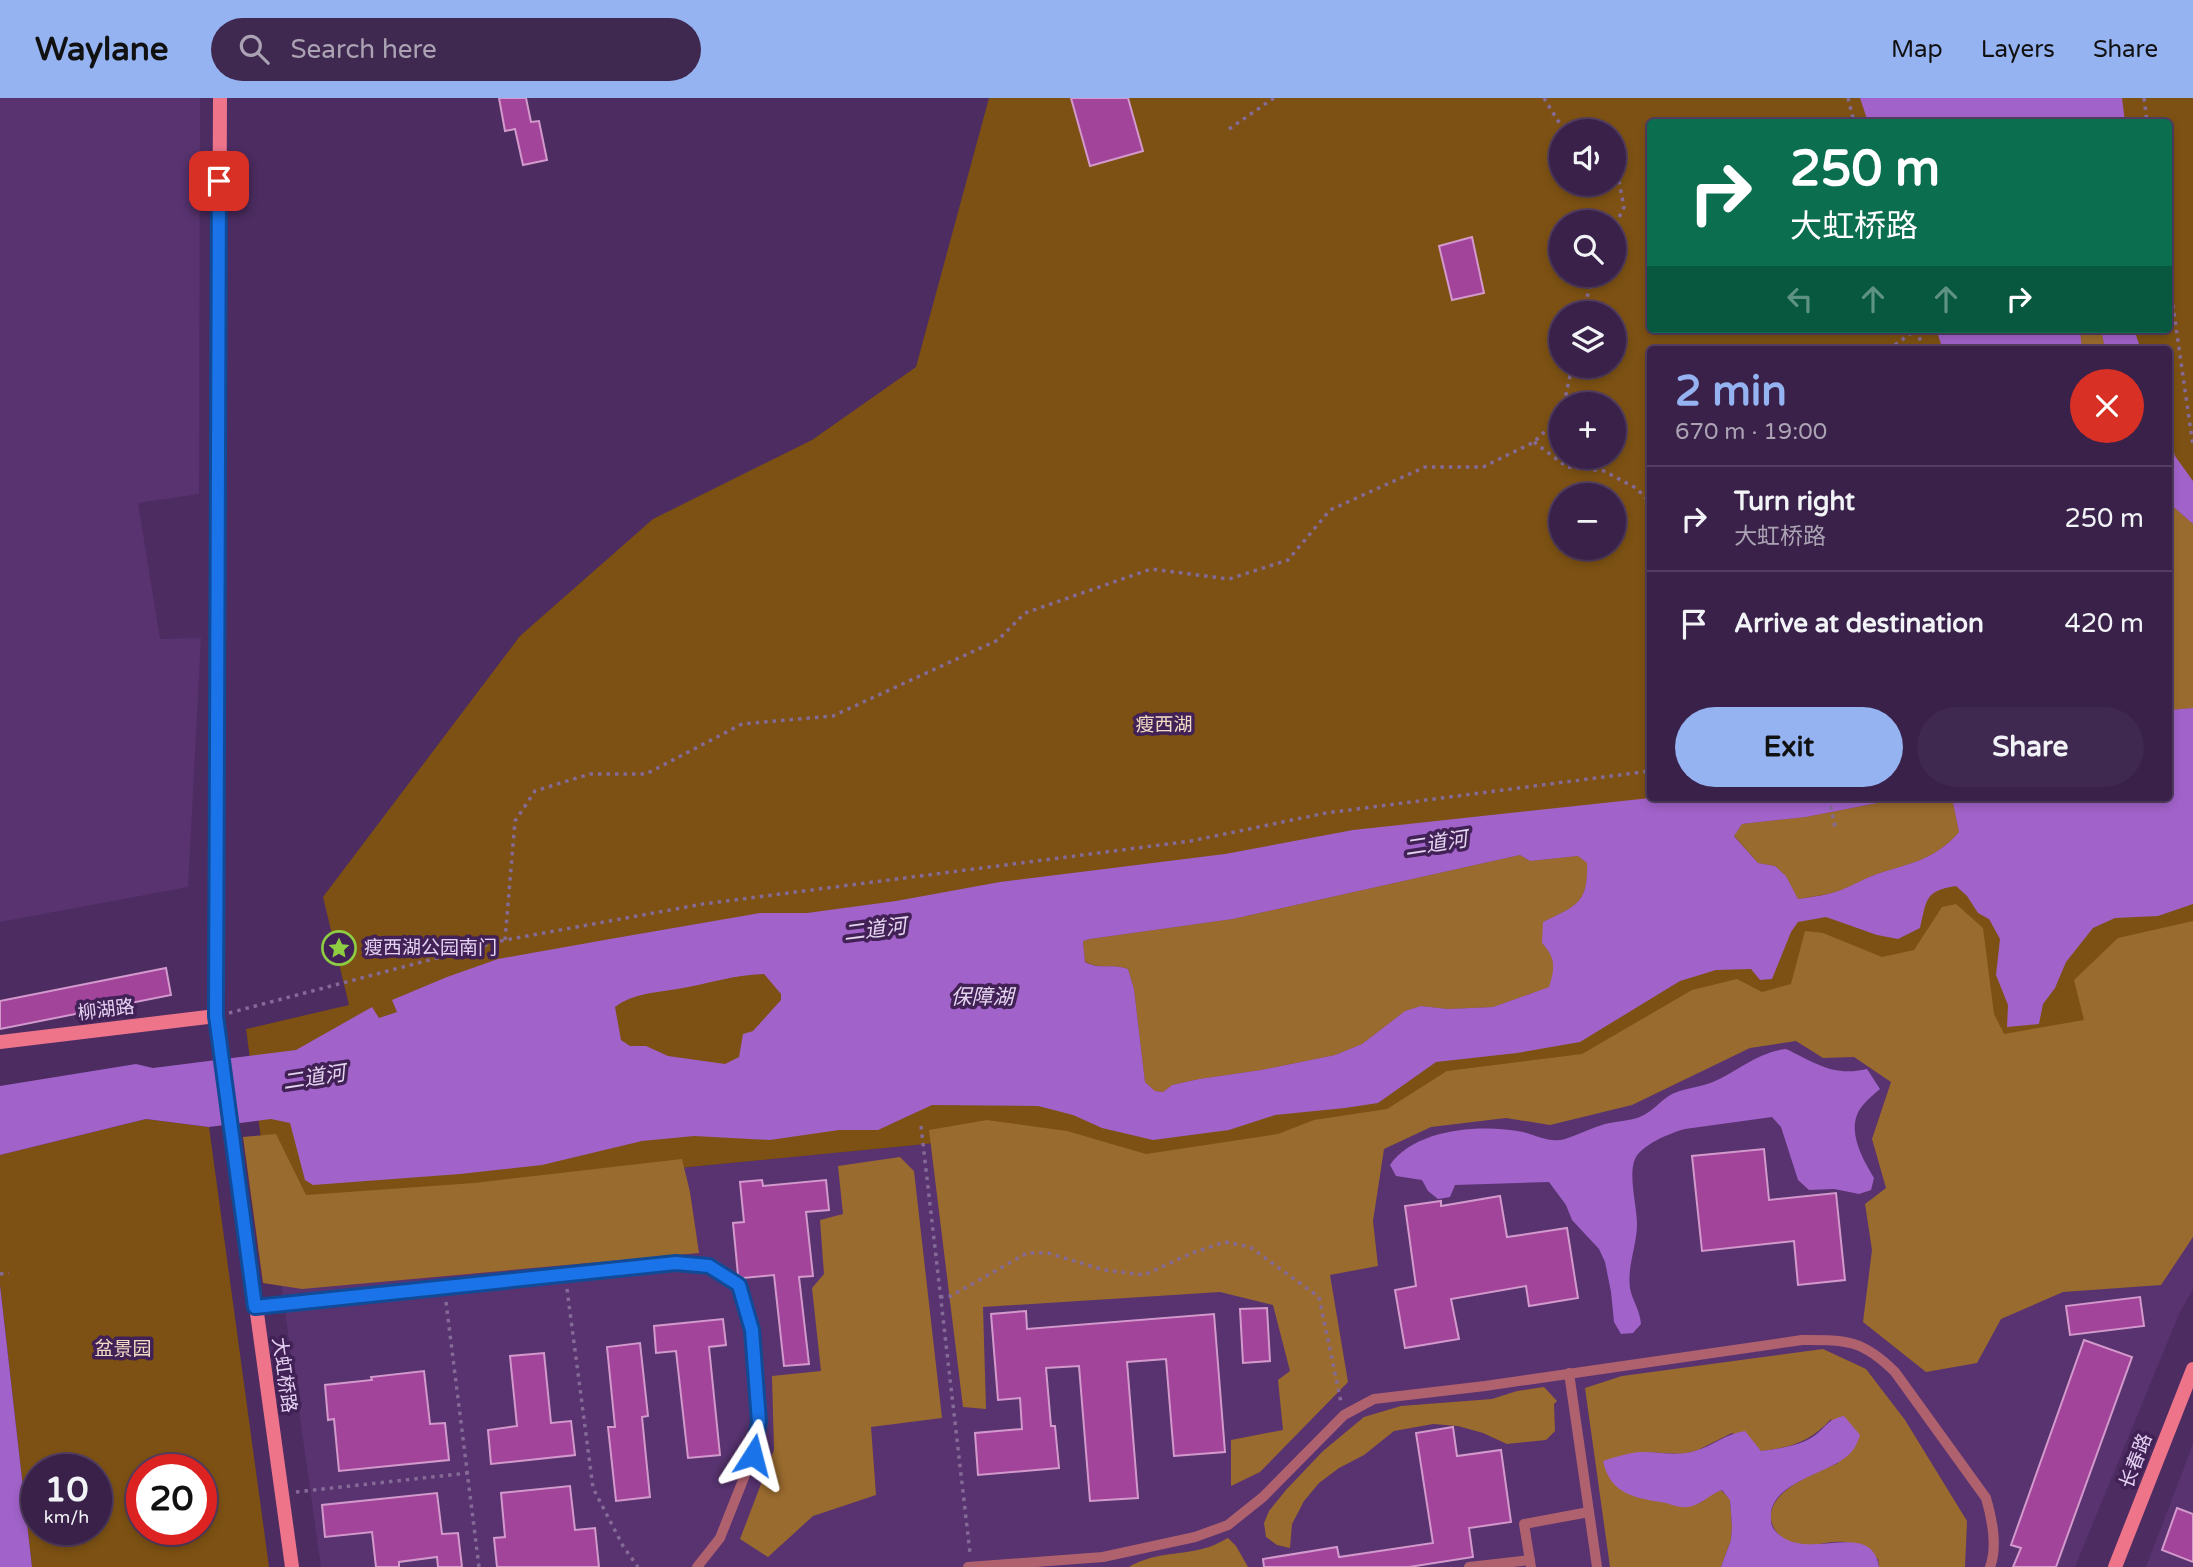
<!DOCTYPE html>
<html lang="en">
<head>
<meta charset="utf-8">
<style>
  :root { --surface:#392149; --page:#402950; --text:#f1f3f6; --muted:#aba3b4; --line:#533e61; --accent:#95b2f1 }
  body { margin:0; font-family:"Varela Round","Noto Sans SC",sans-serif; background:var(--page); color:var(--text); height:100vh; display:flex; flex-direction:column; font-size:26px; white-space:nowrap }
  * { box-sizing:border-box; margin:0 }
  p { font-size:23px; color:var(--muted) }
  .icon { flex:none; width:38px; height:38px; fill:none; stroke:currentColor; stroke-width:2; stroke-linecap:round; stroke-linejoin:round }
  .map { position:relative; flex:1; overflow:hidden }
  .panel { position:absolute; left:1647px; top:248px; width:525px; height:455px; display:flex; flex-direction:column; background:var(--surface); border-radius:7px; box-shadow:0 4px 10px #0003,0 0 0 2px var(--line) }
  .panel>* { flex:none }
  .banner { position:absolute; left:1647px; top:21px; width:525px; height:214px; border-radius:7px; box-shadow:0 4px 10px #0003,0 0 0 2px var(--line); background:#0b6e4f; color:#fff; overflow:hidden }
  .fabs { position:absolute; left:1549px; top:21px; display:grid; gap:14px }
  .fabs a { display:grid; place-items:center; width:77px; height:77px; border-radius:50%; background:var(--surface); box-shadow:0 4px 10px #0003,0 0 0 2px var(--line); font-size:35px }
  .speed { position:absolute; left:21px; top:1356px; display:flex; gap:14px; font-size:35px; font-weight:700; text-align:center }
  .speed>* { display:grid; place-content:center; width:91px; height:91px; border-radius:50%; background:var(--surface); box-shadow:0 4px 10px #0003,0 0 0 2px var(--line); line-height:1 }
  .speed small { font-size:18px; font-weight:400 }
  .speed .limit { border:10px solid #d22; background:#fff; color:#111 }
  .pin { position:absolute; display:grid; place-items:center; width:60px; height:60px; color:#fff; margin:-30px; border-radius:14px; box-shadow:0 4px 10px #0006 }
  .me { position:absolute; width:77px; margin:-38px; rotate:9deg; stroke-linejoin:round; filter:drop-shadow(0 0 5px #0008) }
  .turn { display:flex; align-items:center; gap:24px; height:147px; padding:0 28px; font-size:32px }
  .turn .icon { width:91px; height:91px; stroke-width:2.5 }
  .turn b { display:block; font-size:49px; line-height:60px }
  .lanes { display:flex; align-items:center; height:66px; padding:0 28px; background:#0003; justify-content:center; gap:35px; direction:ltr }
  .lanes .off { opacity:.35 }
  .round { display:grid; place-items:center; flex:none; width:74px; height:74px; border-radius:37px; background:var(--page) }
  .headline { display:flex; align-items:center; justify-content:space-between; height:119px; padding:0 28px }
  h1 { font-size:42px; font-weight:700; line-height:52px; color:var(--accent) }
  .cta { display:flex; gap:14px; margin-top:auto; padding:14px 28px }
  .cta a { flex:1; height:80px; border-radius:42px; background:var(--accent); color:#111; font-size:28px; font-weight:700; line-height:80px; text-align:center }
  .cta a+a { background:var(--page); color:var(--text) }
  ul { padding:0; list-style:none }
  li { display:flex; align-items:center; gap:21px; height:105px; padding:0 28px; border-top:2px solid var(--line) }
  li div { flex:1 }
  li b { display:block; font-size:26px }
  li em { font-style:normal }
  header { display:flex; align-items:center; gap:42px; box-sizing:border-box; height:98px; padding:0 35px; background:var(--accent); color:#111 }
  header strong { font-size:33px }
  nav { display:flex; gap:38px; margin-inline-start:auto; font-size:24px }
  .search { width:490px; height:63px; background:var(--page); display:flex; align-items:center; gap:18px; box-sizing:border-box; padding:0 24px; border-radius:38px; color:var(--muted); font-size:26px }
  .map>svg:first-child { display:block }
  .built { fill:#583370 }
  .green { fill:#7c5113; fill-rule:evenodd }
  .forest { fill:#9a6b2e }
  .water { fill:#a162c9; fill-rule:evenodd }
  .building { fill:#a1449a; stroke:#d399cc; stroke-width:2 }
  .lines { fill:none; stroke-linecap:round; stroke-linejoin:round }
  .path { stroke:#856a97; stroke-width:3.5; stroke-dasharray:3.5 5; stroke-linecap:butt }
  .lane { stroke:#af626e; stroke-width:10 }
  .secondary { stroke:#ee748a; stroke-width:14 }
  .route-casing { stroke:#114b97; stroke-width:18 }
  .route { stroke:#1a73e8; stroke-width:12 }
  .labels { text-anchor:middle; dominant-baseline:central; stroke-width:7; stroke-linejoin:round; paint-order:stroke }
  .park-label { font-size:19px; fill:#f1ddc5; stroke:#422156 }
  .poi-label { font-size:19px; fill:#e4d2f2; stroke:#422156; text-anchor:start }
  .street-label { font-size:19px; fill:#e4d2f2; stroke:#422156 }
  .water-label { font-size:21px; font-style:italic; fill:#e5d6f0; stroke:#422156 }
</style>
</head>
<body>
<header>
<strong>Waylane</strong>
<div class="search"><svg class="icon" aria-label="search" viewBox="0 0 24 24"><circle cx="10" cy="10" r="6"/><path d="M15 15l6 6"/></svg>Search here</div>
<nav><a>Map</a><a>Layers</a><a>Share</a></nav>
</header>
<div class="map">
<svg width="2193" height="1469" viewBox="0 0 2193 1469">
  <rect width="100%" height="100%" fill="#4c2c61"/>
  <g class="built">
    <path d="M0,0H200L199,396L138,405L160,541L201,540L188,789L0,824Z"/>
    <path d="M1768,933L2193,941V1191L2179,1216L2075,1469H321L273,1128L587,1079L936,1045Z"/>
    <path d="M2193,1346V1469H2146Z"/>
  </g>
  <g class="green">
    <path d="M989,0H2193V941L2046,945L1841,919L1133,1071L936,1045L587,1079L273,1128L246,931L349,907L323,799L520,538L653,421L812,342L916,269ZM1650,24H2168V231H1650ZM1561,33H1614V86H1561ZM1561,124H1614V177H1561ZM1561,215H1614V268H1561ZM1650,252H2168V700H1650ZM1561,306H1614V359H1561ZM1561,397H1614V450H1561Z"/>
    <path d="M146,1021L209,1029L269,1469H32L0,1187V1057ZM37,1372H96V1432H37ZM142,1372H201V1432H142Z"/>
  </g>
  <g class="forest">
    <path d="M2080,231H2101L2105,252H2082Z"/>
    <path d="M2168,404L2193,426V610L2168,612Z"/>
    <path d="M1903,700H1952L1959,734C1935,762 1910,765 1877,776C1865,780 1854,788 1841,792C1828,797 1812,798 1798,801L1786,778L1775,768L1758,765L1734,737L1742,726L1806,719Z"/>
    <path d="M1520,757L1530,763L1578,758L1587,765C1588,806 1577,807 1543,824L1555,873L1550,889L1493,909L1448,911L1421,908L1405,913L1362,946L1335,957L1261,972L1199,981L1172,987L1163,994L1155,993L1145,984L1134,891L1128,871C1113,865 1099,872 1085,863L1083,843L1090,841L1233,821Z"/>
    <path d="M1956,806L1983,830L1994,916L2004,936L2084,922L2074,882L2118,840L2193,823V1139L2161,1187L2063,1194L2001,1221L1977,1265L1926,1274L1863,1224L1872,1152L1865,1106L1886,1090L1872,1041L1891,984L1854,959L1823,960L1796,943L1750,950L1632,1007L1550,1027L1506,1020L1431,1029L1384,1051L1373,1123L1378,1168L1330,1177L1348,1284L1260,1374L1231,1388V1342L1283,1332L1278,1282L1290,1273L1273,1207L1220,1194L983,1209L986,1311L963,1309L929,1032L987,1022L1067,1033L1146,1056L1278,1036L1314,1022L1387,1011L1447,973L1582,956L1692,892L1737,881L1762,894L1791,886L1805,833L1823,835L1882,859L1914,852L1942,809Z"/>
    <path d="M276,1036L306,1097L474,1085L682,1061L690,1094L699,1155L302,1191L263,1185L243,1039Z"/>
    <path d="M900,1059L914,1073L942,1320L871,1329L876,1397L813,1418L768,1459L740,1441L774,1352L772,1278L821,1273L812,1190L824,1176L820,1122L843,1116L838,1068Z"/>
    <path d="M1823,1251L1866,1271L1905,1322L1967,1423L1965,1469H1879L1878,1461C1868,1456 1855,1444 1844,1444C1826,1442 1808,1452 1790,1444C1780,1440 1772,1431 1771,1421C1768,1392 1816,1375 1838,1365L1831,1321C1811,1343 1791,1350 1761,1353L1752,1344L1732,1335L1696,1353L1682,1356L1642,1354L1700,1405L1710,1397L1721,1392L1730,1401L1732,1429L1731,1442L1721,1469H1610L1585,1290L1622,1278Z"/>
    <path d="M1544,1289L1557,1303L1554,1306L1555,1333L1546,1342L1507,1346L1483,1335L1458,1328L1433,1326L1394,1333L1364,1357L1339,1370L1319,1385L1304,1403L1292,1426L1290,1450L1277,1447L1266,1439L1264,1425L1269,1413L1286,1392L1323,1353L1364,1319L1401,1308L1492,1301L1517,1293Z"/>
    <path d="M1228,1440L1236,1448L1248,1469H1129C1152,1455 1177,1457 1202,1451C1212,1449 1220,1444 1228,1440Z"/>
  </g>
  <g class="water">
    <path d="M1860,0H2122L2125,24H1868Z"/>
    <path d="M1936,231H2080L2082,252H1943Z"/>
    <path d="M2101,231H2134L2141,252H2105Z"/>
    <path d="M2168,336L2175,358L2193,383V426L2168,404Z"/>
    <path d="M2193,610V806L2158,818L2115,820L2093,830L2066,864L2055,890L2043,906L2039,926L2007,929L2008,907L1996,877L2000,841L1989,821L1978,815L1967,798L1956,788C1924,793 1927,802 1920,830L1898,841L1877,837L1826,819L1798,824L1791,834L1772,881L1760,882L1751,871L1716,872L1680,883L1580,944L1517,955L1436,964L1378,1005L1345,1010L1275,1017L1229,1032L1153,1042L1102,1030L1073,1017L1038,1008L932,1007L878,1032H839L770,1042L694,1038L642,1043L542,1067L460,1076L313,1087L305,1082L290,1025L271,1021L209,1029L146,1021L0,1057V988L136,966L153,970L296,952L372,909L379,920L397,914L392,902L447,879L498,861L610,841L760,815H807L896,803L1000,784L1225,756L1353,732L1650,700H1903L1806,719L1742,726L1734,738L1758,765L1775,768L1786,778L1798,801C1812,799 1828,797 1841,792C1854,787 1865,780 1877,776C1910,765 1935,762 1959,734L1952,700H2168V612ZM1520,757L1530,763L1578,758L1587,765C1588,806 1577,807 1543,824L1542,845C1556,860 1555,870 1549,889L1493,909L1448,911L1421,908L1405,913L1362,946L1335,957L1261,972L1199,981L1172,987L1163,994L1155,993L1145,984L1134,891L1128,871C1113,865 1099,872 1085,864L1083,843L1090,841L1233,821ZM764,876L781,896V902L753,933L743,936L739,959L725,966L668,958L646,948H630L621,942L615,909C634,895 654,895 677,891C708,886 733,877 764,876Z"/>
    <path d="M1786,951C1816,965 1833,979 1867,971L1880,991C1874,996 1868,1001 1863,1007C1844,1029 1862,1060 1874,1080L1871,1092L1859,1096L1834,1091L1809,1092L1798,1082L1781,1029L1772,1019L1685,1031C1670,1035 1641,1047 1635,1061C1628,1077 1637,1108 1637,1126C1637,1147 1627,1169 1630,1190C1632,1202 1640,1212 1641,1226L1633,1235L1621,1236L1614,1224L1611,1194L1605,1164L1599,1151L1572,1122L1566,1107L1549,1084L1455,1087L1450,1099L1438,1101L1428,1093L1422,1082L1396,1078L1390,1067C1416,1030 1482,1026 1523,1034C1538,1038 1550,1045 1565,1041C1578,1037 1591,1030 1605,1026C1617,1023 1631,1023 1642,1018C1653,1013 1661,1002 1672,996C1685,990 1700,989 1713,984C1738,973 1758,954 1786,951Z"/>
    <path d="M0,1187L32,1469H0Z"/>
    <path d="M1844,1318L1860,1337C1857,1346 1854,1353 1846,1359C1826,1376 1767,1386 1771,1421C1771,1429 1774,1433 1781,1438C1811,1462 1872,1421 1879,1469H1721L1731,1442L1732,1429L1730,1402L1722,1392C1710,1396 1700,1408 1687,1409C1681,1410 1672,1407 1666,1405C1636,1400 1610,1397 1603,1363C1615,1359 1628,1355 1640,1354C1658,1353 1677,1359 1695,1353C1713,1348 1725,1336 1745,1333L1761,1353C1778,1351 1797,1348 1811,1340C1826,1331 1825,1322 1844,1318Z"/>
  </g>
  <g class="building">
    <path d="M499,0H526L531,24L539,23L547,62L523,67L515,31L505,33Z"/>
    <path d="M1071,0H1128L1143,53L1090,68Z"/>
    <path d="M1472,139L1484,195L1452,202L1439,148Z"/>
    <path d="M166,870L171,897L0,931V903Z"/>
    <path d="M1764,1051L1769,1102L1836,1095L1845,1182L1798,1187L1794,1143L1702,1153L1692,1058Z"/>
    <path d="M762,1082L763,1088L826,1082L829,1112L806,1114L813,1178L799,1179L809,1266L784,1268L774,1177L743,1180L738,1177L733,1125L744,1124L740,1084Z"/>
    <path d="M1500,1098L1507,1139L1567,1130L1578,1200L1529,1208L1526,1188L1451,1201L1459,1241L1405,1250L1395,1192L1416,1188L1405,1108L1441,1103V1108Z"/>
    <path d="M2140,1199L2144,1228L2070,1237L2066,1208Z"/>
    <path d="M1267,1210L1270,1263L1243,1265L1240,1211Z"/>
    <path d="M1026,1213L1027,1231L1214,1216L1225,1354L1174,1358L1166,1261L1127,1264L1138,1400L1090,1403L1079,1268L1046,1270L1051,1328H1055L1059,1370L978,1377L975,1335L1022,1331L1020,1300L998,1302L991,1216Z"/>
    <path d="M723,1221L726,1247L709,1249L720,1357L688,1360L676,1253L656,1255L654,1228Z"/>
    <path d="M2084,1242L2132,1259L2056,1469H2013L2021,1450L2011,1447Z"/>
    <path d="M640,1245L648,1318L642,1319L650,1399L616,1403L608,1329H615L607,1249Z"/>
    <path d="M544,1255L551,1325L571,1323L575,1357L491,1366L488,1332L517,1328L510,1258Z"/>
    <path d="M424,1273L430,1326L445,1325L449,1362L339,1373L334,1321L328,1322L325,1287L372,1282L371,1279Z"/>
    <path d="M1453,1329L1457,1358L1501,1352L1511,1424L1469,1430L1473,1459L1409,1469H1264L1263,1461L1337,1449L1339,1459L1433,1445L1416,1335Z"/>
    <path d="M570,1388L575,1432L595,1430L599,1469H497L494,1440L505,1439L501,1395Z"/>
    <path d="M437,1395L442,1436L458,1435L462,1469H438L437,1459L399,1464V1469H376L372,1434L325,1439L322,1407Z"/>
    <path d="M2177,1410L2193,1416V1464L2162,1452Z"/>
  </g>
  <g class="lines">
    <g class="path">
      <path d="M1544,0L1558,23L1574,33"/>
      <path d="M1848,0L1854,24"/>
      <path d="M2144,0L2147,24"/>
      <path d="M1229,31L1274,0"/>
      <path d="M1614,58L1624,109L1614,130"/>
      <path d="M2168,173L2193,348"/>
      <path d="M1582,215L1594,177"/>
      <path d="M1917,231L1923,252"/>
      <path d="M1888,252L1917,231"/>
      <path d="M1564,306L1572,268"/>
      <path d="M1534,344L1567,369L1604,373L1636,390L1650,404"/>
      <path d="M1829,700L1835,729"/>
      <path d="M505,842L515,723L535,693L590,676H646L742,626L833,618L998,542L1025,515L1151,471L1229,481L1288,462L1330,412L1425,369H1483L1534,344L1561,318"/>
      <path d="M229,915L505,842L703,806L1191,743L1326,715L1650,673"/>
      <path d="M921,1028L970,1455"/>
      <path d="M0,1176L9,1175"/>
      <path d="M567,1191L593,1390L623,1448L638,1469"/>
      <path d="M940,1199L951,1198L1027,1155H1048L1104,1172L1144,1177L1192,1155L1225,1144L1250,1149L1319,1199L1341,1304"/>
      <path d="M446,1204L479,1469"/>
      <path d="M296,1394L468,1375"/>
    </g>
    <g class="lane">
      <path d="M255,1209L676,1165L709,1168L739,1187L752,1232L759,1324L753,1357L720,1440L697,1469"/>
      <path d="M1569,1275L1597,1469"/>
      <path d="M968,1469L1103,1459L1195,1439L1228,1427L1263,1399L1344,1317L1374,1301L1485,1288L1802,1242C1846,1242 1862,1241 1895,1274L1986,1400C1992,1421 1998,1448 1990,1469"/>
      <path d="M1469,1469L1530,1462"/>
      <path d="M1531,1469L1524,1426L1589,1414"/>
    </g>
    <g class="secondary">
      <path d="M220,0L216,918L292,1469"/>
      <path d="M0,944L216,918"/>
      <path d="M2115,1469L2193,1271"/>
    </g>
  </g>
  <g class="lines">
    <g class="route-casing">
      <path id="route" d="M219,83L216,918L255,1209L676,1165L709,1168L739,1187L752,1232L759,1324L753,1357"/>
    </g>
    <use href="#route" class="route"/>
  </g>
  <defs>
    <g id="sight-ring" transform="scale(1.75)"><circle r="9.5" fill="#422156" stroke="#8ecd42" stroke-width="1.5"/><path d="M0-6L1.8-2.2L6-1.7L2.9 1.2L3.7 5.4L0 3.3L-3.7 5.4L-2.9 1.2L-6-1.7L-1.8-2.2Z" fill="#8ecd42"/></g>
  </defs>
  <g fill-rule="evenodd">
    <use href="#sight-ring" x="339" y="850"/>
  </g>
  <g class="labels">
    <g class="park-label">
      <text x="1164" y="627">瘦西湖</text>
      <text x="123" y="1251">盆景园</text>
    </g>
    <g class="poi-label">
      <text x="364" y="850">瘦西湖公园南门</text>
    </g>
    <g class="street-label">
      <text transform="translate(106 912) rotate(-7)">柳湖路</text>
      <text transform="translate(284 1277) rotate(82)">大虹桥路</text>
      <text transform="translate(2136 1363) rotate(-69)">长春路</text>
    </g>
    <g class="water-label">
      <text transform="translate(1436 746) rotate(-9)">二道河</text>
      <text transform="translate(875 832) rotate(-7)">二道河</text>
      <text x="982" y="899">保障湖</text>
      <text transform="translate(314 980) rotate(-9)">二道河</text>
    </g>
  </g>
</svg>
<div class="fabs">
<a><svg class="icon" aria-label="sound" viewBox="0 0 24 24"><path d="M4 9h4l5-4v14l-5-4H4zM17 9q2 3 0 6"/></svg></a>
<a><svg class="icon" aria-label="search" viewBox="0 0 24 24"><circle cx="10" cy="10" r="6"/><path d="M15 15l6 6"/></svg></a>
<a><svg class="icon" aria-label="layers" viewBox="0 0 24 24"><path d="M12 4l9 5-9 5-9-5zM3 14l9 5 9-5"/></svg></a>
<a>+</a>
<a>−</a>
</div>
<div class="speed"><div>10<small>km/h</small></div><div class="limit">20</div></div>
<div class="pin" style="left:219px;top:83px;background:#d93025"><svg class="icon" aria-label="arrive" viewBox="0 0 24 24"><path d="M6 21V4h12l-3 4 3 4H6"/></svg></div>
<svg class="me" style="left:753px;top:1357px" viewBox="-20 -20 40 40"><path d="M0-17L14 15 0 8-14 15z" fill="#1a73e8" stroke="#fff" stroke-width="4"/></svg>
<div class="banner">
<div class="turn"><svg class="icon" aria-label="right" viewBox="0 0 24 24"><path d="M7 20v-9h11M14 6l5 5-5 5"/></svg><div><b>250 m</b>大虹桥路</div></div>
<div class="lanes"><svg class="icon off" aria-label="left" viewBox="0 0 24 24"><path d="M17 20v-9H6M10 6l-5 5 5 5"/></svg><svg class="icon off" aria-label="ahead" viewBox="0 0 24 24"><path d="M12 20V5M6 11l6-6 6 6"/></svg><svg class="icon off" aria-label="ahead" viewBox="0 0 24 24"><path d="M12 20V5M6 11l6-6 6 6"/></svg><svg class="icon" aria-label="right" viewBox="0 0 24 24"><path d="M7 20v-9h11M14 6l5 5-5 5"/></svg></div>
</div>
<section class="panel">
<div class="headline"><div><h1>2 min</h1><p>670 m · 19:00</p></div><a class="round" style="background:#d93025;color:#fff"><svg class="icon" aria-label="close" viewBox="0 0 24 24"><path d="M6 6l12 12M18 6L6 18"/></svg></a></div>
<ul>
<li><svg class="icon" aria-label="right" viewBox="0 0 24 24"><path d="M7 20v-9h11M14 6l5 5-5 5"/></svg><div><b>Turn right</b><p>大虹桥路</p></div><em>250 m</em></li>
<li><svg class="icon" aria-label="arrive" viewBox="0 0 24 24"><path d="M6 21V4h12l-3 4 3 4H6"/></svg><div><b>Arrive at destination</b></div><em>420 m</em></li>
</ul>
<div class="cta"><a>Exit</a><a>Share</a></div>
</section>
</div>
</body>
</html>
